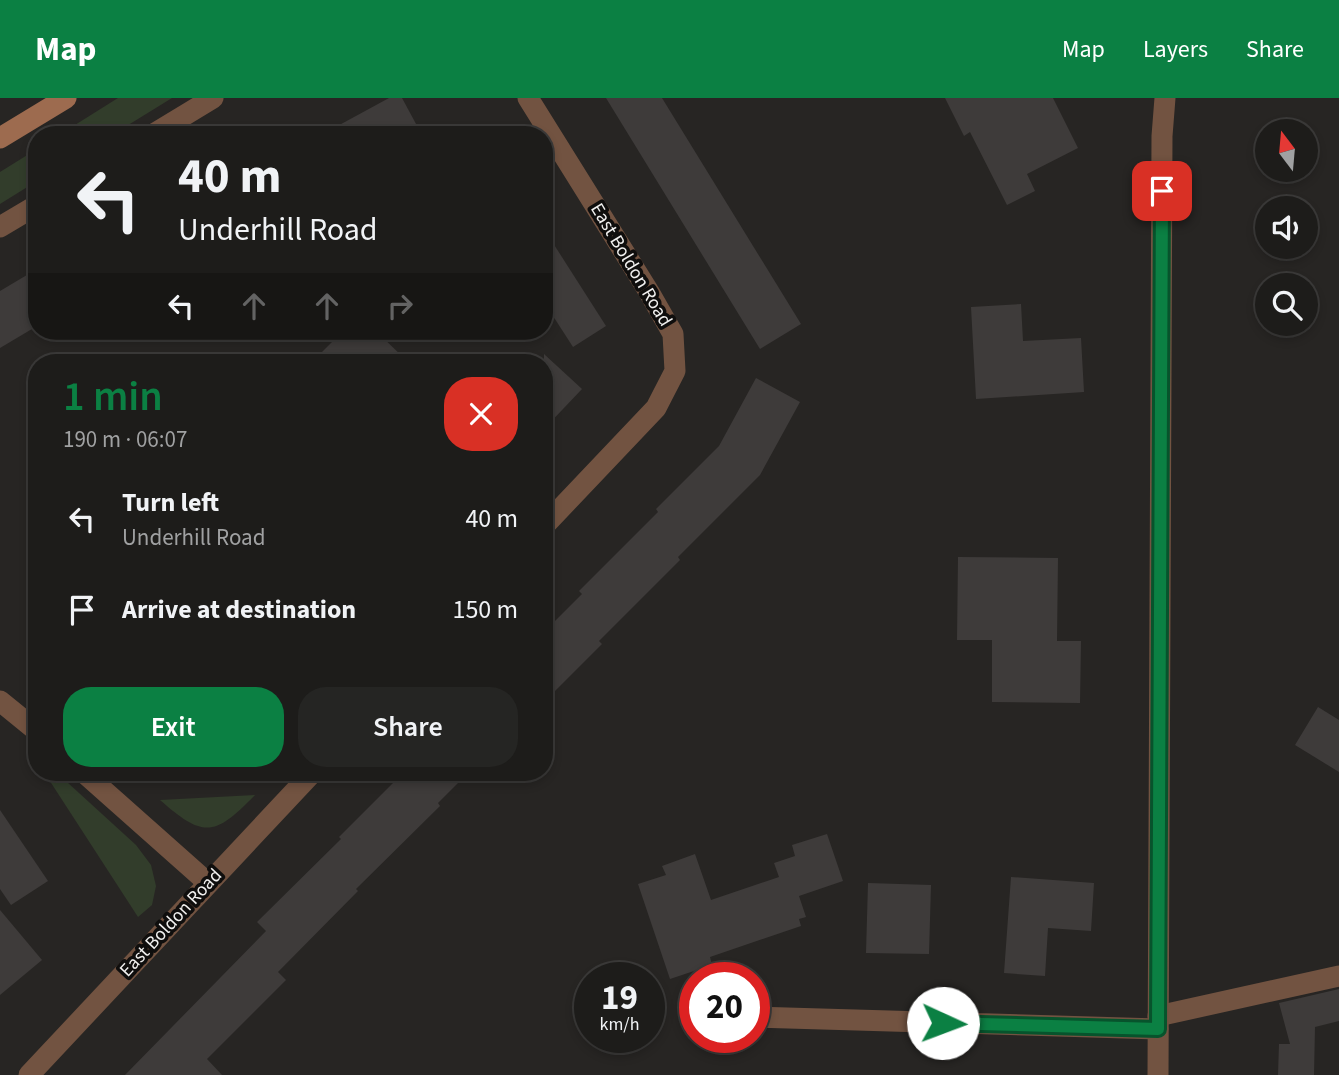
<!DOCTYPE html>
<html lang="en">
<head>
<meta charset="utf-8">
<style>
  :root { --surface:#1d1c1a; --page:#252523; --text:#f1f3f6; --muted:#a0a1a2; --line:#3b3a39; --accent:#0b8043 }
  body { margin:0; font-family:"Source Sans 3",sans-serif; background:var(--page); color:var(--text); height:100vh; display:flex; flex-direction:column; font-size:26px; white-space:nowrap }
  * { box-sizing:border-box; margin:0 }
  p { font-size:23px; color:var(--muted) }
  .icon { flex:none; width:38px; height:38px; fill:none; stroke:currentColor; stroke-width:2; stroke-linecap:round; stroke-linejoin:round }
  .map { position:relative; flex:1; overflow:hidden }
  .sheet { position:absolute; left:28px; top:256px; width:525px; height:427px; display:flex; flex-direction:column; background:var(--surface); border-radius:28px; box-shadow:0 4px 10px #0003,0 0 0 2px var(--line) }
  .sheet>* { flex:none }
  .guide { position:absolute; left:28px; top:28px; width:525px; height:214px; border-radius:28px; box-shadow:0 4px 10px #0003,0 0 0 2px var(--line); background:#1d1c1a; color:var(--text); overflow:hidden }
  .needle { width:46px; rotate:344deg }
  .fabs { position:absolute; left:1255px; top:21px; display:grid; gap:14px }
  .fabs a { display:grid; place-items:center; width:63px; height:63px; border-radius:50%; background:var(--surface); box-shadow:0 4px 10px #0003,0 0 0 2px var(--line); font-size:35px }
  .speed { position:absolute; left:574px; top:864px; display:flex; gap:14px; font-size:35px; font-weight:700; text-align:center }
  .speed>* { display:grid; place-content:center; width:91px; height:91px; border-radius:50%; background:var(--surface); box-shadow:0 4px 10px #0003,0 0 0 2px var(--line); line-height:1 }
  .speed small { font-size:18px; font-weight:400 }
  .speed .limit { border:10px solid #d22; background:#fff; color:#111 }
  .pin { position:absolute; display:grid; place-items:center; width:60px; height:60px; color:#fff; margin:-30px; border-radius:14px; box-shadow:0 4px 10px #0006 }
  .me { position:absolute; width:77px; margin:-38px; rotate:92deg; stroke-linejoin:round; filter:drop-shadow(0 0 5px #0008) }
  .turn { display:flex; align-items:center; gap:24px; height:147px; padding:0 35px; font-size:32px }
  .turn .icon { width:91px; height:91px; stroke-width:2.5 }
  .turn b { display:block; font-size:49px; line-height:60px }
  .lanes { display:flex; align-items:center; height:66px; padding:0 35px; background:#0003; justify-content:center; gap:35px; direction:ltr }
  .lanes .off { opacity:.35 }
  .round { display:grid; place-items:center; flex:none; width:74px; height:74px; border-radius:28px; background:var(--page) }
  .head { display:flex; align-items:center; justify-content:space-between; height:119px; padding:0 35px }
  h1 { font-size:42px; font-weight:600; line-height:52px; color:var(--accent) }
  .button { display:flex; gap:14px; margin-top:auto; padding:14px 35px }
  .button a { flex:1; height:80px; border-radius:28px; background:var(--accent); color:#fff; font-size:28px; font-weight:600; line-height:80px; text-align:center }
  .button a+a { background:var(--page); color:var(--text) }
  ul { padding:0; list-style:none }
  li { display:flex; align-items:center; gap:21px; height:91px; padding:0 35px }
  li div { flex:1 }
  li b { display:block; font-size:26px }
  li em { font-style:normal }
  header { display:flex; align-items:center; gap:42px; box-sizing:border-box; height:98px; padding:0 35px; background:var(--accent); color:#fff }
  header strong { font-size:33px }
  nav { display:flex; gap:38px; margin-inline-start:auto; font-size:24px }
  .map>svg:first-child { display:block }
  .green { fill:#323d2b }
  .building { fill:#3e3b3a }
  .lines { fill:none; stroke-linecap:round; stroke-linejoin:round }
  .lane { stroke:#725341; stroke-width:21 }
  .street { stroke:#725341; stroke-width:21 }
  .secondary { stroke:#9d6b4f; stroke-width:21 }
  .route-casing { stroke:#07532c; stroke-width:18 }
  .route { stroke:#0b8043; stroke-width:12 }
  .labels { text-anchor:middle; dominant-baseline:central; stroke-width:7; stroke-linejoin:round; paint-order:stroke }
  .street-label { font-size:19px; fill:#f1f0ef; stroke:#0f0e0d }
</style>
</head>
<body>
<header>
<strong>Map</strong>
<nav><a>Map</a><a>Layers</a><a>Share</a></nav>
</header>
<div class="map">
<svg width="1339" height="977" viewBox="0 0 1339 977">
  <rect width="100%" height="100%" fill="#272523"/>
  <g class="green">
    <path d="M118,0H172L112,37H59Z"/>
    <path d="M37,51V83L0,106V74Z"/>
    <path d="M44,674H56L136,747L151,767L156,788L152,807L138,819Z"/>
    <path d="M255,697C215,738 204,741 160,702Z"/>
  </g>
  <g class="building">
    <path d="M389,0H402L422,37H321Z"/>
    <path d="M606,0H662L801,226L760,251Z"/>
    <path d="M945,0H1053L1078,50L1027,76L1035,93L1007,107L970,34L964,38Z"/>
    <path d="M544,131L606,228L573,249L544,204Z"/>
    <path d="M37,171V228L0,250V193Z"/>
    <path d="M1021,206L1023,243L1081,240L1084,294L976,301L971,209Z"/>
    <path d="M343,233H376L408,264H312Z"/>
    <path d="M544,256L582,291L544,331Z"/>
    <path d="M756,280L800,304L760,377L678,459L680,462L599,543L602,546L544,604V534L582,496L579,493L658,414L656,411L719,348Z"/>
    <path d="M958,459L1058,460L1057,543H1081L1080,605L992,604V542H957Z"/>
    <path d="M1318,609L1339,622V674L1295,647Z"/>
    <path d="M404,674H469L438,705L440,708L356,791L358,793L278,874L286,882L207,961L222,977H125L266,833L257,824L341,741L339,739Z"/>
    <path d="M0,712L48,783L11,807L0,791Z"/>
    <path d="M827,736L843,783L799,798L806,819L799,821L801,828L710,859L712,867L670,881L638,786L666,777L662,768L695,756L711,802L779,779L774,765L795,758L792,747Z"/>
    <path d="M1011,779L1094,785L1091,833L1048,830L1045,878L1004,875Z"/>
    <path d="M868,785L931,787L929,856L866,855Z"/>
    <path d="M0,812L42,862L0,897Z"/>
    <path d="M1339,891V923L1315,929L1314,977H1278L1279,946H1290L1279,905Z"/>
  </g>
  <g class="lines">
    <path class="lane" d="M754,919L1158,931"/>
    <g class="street">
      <path d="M528,0L649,194L673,236L675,273L656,310L544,428"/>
      <path d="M152,37L213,0"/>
      <path d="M0,129L37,107"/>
      <path d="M0,603L37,633"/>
      <path d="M83,674L208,785"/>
      <path d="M1158,918L1339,878"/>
      <path d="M29,977L313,674"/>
      <path d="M1158,977L1162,38L1165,0"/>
    </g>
    <path class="secondary" d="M0,40L66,0"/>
  </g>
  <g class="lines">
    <g class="route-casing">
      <path id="route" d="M943,925L1158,931L1162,93"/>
    </g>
    <use href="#route" class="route"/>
  </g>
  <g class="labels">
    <g class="street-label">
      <text transform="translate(631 167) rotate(59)">East Boldon Road</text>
      <text transform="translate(171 825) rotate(-47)">East Boldon Road</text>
    </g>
  </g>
</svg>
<div class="fabs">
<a><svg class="needle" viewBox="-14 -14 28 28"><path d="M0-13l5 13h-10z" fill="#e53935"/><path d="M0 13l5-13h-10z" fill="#a0a1a2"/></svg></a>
<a><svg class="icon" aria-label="sound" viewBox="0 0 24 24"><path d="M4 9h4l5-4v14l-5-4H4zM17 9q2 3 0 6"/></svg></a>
<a><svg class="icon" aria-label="search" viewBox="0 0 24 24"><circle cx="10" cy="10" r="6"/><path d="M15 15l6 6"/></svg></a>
</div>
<div class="speed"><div>19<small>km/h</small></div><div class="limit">20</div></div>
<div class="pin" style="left:1162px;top:93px;background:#d93025"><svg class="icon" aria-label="arrive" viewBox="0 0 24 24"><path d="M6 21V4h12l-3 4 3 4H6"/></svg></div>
<svg class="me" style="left:943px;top:925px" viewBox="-20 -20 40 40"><circle r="19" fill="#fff"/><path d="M0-13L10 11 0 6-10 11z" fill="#0b8043"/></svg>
<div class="guide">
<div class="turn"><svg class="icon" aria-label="left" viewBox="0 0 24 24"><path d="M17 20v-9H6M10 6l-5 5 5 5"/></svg><div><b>40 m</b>Underhill Road</div></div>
<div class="lanes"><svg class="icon" aria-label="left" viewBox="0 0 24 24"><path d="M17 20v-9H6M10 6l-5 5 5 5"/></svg><svg class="icon off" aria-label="ahead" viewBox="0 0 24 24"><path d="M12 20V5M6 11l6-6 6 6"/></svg><svg class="icon off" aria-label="ahead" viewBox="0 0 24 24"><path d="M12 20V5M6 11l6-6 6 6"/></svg><svg class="icon off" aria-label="right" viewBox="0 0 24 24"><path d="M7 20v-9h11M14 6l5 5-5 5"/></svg></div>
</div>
<section class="sheet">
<div class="head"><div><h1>1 min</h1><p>190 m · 06:07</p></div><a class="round" style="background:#d93025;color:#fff"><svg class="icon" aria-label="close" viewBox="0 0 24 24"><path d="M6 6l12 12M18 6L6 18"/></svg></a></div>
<ul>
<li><svg class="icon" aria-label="left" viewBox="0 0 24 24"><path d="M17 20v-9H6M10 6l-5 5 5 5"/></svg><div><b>Turn left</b><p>Underhill Road</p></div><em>40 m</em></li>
<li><svg class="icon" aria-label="arrive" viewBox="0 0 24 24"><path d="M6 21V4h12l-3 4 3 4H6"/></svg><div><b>Arrive at destination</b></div><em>150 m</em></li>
</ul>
<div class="button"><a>Exit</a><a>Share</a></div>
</section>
</div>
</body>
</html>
